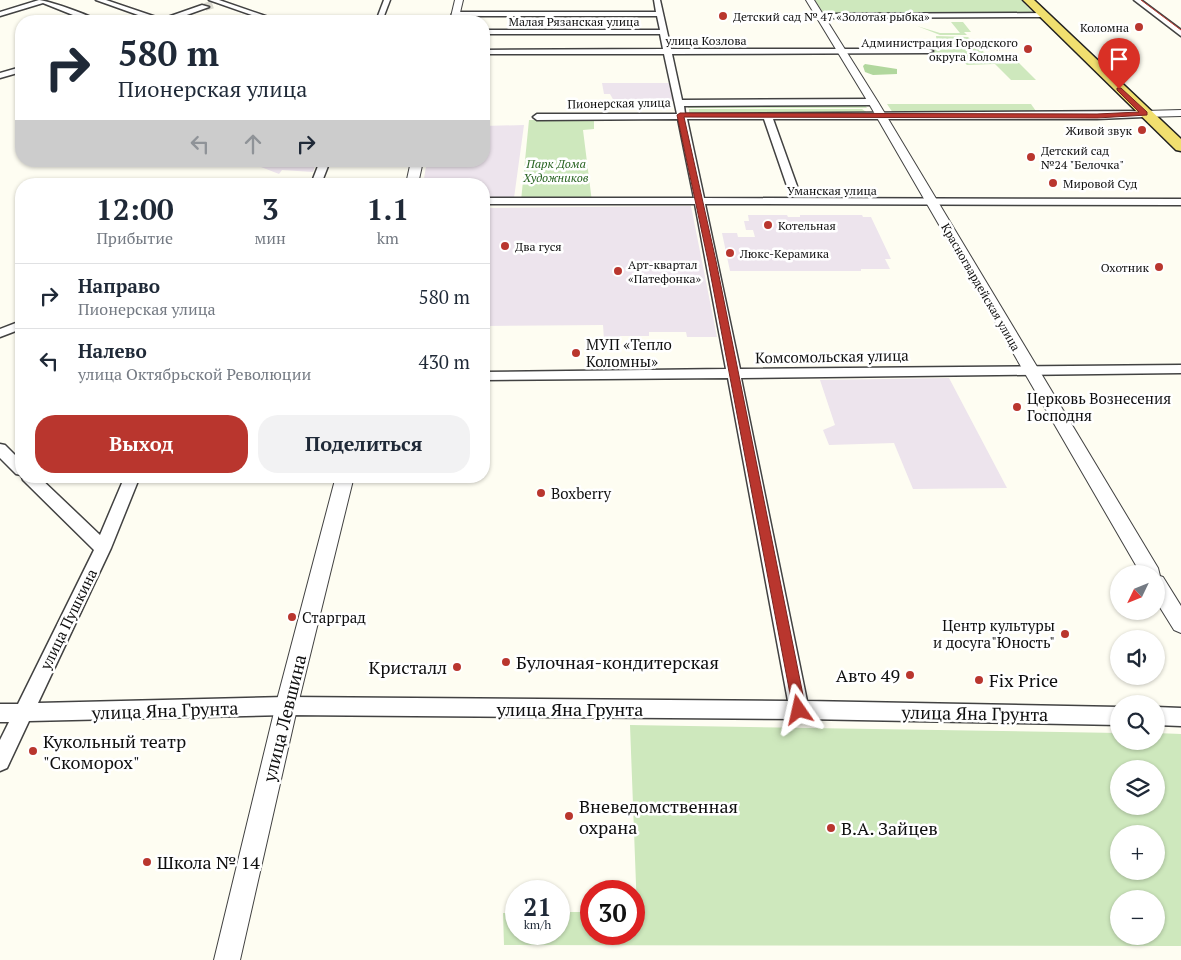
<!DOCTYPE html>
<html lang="ru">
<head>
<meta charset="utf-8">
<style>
  :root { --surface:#fff; --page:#f2f2f3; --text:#1f2937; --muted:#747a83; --line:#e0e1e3; --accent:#b9362e }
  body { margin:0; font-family:"PT Serif",serif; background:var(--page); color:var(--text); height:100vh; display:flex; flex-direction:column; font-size:19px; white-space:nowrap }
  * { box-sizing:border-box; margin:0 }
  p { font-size:16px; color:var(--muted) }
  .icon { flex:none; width:28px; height:28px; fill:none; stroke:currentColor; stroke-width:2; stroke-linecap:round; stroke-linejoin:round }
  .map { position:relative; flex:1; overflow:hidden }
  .drawer { position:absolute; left:15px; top:178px; width:475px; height:305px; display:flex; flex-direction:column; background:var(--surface); border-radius:20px; box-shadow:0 1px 4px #0004 }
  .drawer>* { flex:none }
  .banner { position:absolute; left:15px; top:15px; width:475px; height:152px; border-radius:20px; box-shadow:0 1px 4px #0004; background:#fff; color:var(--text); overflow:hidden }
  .needle { width:32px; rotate:227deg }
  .controls { position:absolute; left:1110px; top:565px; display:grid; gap:10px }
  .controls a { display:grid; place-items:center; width:55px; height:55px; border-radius:50%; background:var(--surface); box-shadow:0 1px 4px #0004; font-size:25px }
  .speed { position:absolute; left:505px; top:880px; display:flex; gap:10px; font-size:25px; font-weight:700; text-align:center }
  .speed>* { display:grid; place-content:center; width:65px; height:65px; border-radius:50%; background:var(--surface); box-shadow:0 1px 4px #0004; line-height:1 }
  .speed small { font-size:12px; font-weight:400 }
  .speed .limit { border:8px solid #d22; background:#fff; color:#111 }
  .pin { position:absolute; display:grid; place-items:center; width:42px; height:42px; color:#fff; margin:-51px -21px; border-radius:50% 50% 50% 0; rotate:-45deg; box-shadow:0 0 5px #0007 }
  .pin .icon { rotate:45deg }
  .me { position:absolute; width:55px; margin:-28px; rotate:349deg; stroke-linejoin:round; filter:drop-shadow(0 0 4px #0008) }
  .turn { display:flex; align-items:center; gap:18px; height:105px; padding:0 20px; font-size:22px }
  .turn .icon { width:65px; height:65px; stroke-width:2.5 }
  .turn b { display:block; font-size:35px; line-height:42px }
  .lanes { display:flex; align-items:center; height:48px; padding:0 20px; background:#0003; justify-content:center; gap:25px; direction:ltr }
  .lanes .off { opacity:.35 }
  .eta { display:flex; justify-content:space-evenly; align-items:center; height:85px; text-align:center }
  .eta b { font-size:30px; font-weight:600; line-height:35px }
  .cta { display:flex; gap:10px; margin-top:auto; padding:10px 20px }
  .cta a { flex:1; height:58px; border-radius:20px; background:var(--accent); color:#fff; font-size:20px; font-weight:600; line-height:58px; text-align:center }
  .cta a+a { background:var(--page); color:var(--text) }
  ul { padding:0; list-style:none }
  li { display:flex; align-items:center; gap:15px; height:65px; padding:0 20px; border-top:1px solid var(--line) }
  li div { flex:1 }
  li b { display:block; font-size:19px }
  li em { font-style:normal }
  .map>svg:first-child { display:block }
  .industrial { fill:#ede4ed }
  .green { fill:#cee8bd; fill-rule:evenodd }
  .forest { fill:#b1d79d }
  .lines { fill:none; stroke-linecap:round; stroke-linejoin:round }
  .minor-tunnel { stroke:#dad9d0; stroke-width:8; stroke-dasharray:8 4; stroke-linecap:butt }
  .minor-casing { stroke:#424242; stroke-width:3 }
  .tertiary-casing { stroke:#424242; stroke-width:2 }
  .primary-casing { stroke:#202020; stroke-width:3 }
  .minor { fill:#fff; fill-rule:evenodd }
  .tertiary { fill:#fff; fill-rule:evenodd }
  .primary { fill:#f1df6f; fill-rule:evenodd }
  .tram { stroke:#b9362e; stroke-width:1 }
  .route { fill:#b9362e; stroke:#78231e }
  .poi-dot { fill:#b9362e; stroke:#fff; stroke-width:2 }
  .labels { text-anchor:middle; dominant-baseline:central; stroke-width:5; stroke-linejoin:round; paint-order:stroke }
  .far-poi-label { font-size:12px; fill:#0f0f0f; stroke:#fff; text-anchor:start }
  .far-street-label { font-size:12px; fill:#0f0f0f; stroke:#fff }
  .far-park-label { font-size:12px; font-style:italic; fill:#296422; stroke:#fff }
  .poi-label { font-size:15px; fill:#0f0f0f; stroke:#fff; text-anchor:start }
  .street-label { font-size:15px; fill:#0f0f0f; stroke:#fff }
  .near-poi-label { font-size:18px; fill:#0f0f0f; stroke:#fff; text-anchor:start }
  .near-street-label { font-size:18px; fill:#0f0f0f; stroke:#fff }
</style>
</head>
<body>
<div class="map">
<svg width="1181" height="960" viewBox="0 0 1181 960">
  <rect width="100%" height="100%" fill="#fefdf2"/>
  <g class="industrial">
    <path d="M602,83H671L675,101H614L610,94H604Z"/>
    <path d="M524,125L514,198H484V184H423L427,161H484V126Z"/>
    <path d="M256,161H317L313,172L282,170L279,174L261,167L254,163Z"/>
    <path d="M691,206L717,337H687L686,332H649V336H620L619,339H604L603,325L484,326V208Z"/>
    <path d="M748,215H787L788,217H800V215H862L863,217H871L891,259H885L890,269H861V271H730L722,233H737L738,237H755L753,230H746L744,221H749Z"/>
    <path d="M949,378L1007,488L913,489L894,443L829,445L823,430L835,425L820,380Z"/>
  </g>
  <g class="green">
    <path d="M815,0H1021L1033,13L835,14L822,11Z"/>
    <path d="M951,22H963L971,32H964L967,35H940L917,26L940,33H960Z"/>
    <path d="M936,36L968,37L986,54H1010L1036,80H1011L995,64L967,65L962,60H936L931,53L935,51L924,43H937Z"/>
    <path d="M688,104H864L867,108H688Z"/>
    <path d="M887,104H1031L1038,114L893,113Z"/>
    <path d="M689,109H862L869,114H689Z"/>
    <path d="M529,120H594V129L583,130L592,202L521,201Z"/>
    <path d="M630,725L1119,733V741H1156V733L1181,734V946L504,945L503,913H516V934H559V912H591V934H634V911H637ZM1119,769H1156V806H1119ZM1119,834H1156V871H1119ZM1119,899H1156V936H1119Z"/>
  </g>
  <path class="forest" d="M865,64L897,69V74L873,75L865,72L863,66Z"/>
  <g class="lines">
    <path class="minor-tunnel" d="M205,7L214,4"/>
    <g class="minor-casing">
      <g id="minor">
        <path d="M39,0C46,0 90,15 98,21H88L43,3L0,16V12Z"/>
        <path d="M96,0H106L162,19L202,5L209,7L170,21H155Z"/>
        <path d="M209,0H219L280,21H269Z"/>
        <path d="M384,0H390L382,21H376Z"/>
        <path d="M654,0H660L671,49H929L933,51L929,53L672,54L682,100L873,99L877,102L873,105L684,106L685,114L1144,111L1148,114L1144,117L1097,119H773L797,186L792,189L787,186L764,119H687L704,198L1181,199V205L705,204L740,369L1181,365V373L741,378L807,701L1119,707V725L804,719L286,715L29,721L7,768L0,771V740L9,722H0V704H18L94,550L23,480L21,475L16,474L0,458V444L5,445L21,461V476H38L100,535L125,476H140L111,548L38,703L286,697L788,701L728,378L484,380V372L726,369L695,204H484V198H694L678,119L537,120L533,117L537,114H677L664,54H484V50L663,49L660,34H484V30H660L657,16H456L452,14L456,12H656Z"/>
        <path d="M1134,0H1141L1181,30V36Z"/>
        <path d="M1046,13L1043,17L819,18L815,16L819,14Z"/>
        <path d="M21,67V72L0,78V73Z"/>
        <path d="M320,161H330L321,184H311Z"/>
        <path d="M21,321V329L0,337V329Z"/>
        <path d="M1156,707L1181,708V726L1156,725Z"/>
      </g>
    </g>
    <g class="tertiary-casing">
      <g id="tertiary">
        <path d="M455,0H463L458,21H450Z"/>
        <path d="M806,0H814L878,102L1158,568L1160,576L1163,577L1181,606V633L1174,630L1156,601V574H1141L868,102Z"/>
        <path d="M1181,110V116L1144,117L1139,114L1144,111Z"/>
        <path d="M411,161H423L418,184H406Z"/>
        <path d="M336,476H354L299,700L240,960H214L277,700Z"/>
      </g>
    </g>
    <g class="primary-casing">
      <path id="primary" d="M1023,0H1034L1181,139V151L1176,150Z"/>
    </g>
    <use href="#minor" class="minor"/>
    <use href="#tertiary" class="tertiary"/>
    <use href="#primary" class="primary"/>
    <path class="tram" d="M1141,0L1181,30"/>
  </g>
  <path class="route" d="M1117,88H1121L1147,112V115L1097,118L684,117L716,261L806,710L804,715L799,717L794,715L708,261L677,115L680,113L1097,114L1139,112L1117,90Z"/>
  <g class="poi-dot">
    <circle cx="723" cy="16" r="5"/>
    <circle cx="1139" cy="27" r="5"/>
    <circle cx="1028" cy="49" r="5"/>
    <circle cx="1142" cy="130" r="5"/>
    <circle cx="1031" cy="157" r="5"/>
    <circle cx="1053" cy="183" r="5"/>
    <circle cx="768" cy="225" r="5"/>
    <circle cx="505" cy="246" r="5"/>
    <circle cx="730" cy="253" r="5"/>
    <circle cx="1159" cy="267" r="5"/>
    <circle cx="618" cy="271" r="5"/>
    <circle cx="576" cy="353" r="5"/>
    <circle cx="1017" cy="407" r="5"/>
    <circle cx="541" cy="493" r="5"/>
    <circle cx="292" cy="617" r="5"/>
    <circle cx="1065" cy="634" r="5"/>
    <circle cx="506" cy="662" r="5"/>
    <circle cx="457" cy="667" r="5"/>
    <circle cx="910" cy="675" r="5"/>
    <circle cx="979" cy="680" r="5"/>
    <circle cx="33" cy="751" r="5"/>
    <circle cx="569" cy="816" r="5"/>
    <circle cx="831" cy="828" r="5"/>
    <circle cx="147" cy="862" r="5"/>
  </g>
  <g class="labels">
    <g class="far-poi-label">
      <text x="733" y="16">Детский сад № 47 «Золотая рыбка»</text>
      <text x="1129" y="27" text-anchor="end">Коломна</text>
      <text x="1018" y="42" text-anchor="end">Администрация Городского<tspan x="1018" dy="14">округа Коломна</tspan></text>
      <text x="1132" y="130" text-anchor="end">Живой звук</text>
      <text x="1041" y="150">Детский сад<tspan x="1041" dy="14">№24 "Белочка"</tspan></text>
      <text x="1063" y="183">Мировой Суд</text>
      <text x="778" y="225">Котельная</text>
      <text x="515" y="246">Два гуся</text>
      <text x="740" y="253">Люкс-Керамика</text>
      <text x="628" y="264">Арт-квартал<tspan x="628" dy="14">«Патефонка»</tspan></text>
      <text x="1149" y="267" text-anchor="end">Охотник</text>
    </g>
    <g class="far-street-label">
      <text x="574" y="21">Малая Рязанская улица</text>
      <text x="706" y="40">улица Козлова</text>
      <text transform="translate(619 103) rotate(-1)">Пионерская улица</text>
      <text x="832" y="190">Уманская улица</text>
      <text transform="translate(981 287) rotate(60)">Красногвардейская улица</text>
    </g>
    <g class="far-park-label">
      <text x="556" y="163">Парк Дома<tspan x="556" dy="14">Художников</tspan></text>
    </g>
    <g class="poi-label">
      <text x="586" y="344">МУП «Тепло<tspan x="586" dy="17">Коломны»</tspan></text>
      <text x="1027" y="398">Церковь Вознесения<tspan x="1027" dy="17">Господня</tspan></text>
      <text x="551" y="493">Boxberry</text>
      <text x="302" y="617">Старград</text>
      <text x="1055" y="625" text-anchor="end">Центр культуры<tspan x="1055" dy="17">и досуга"Юность"</tspan></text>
    </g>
    <g class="street-label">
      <text transform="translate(832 356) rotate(-1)">Комсомольская улица</text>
      <text transform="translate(68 619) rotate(-64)">улица Пушкина</text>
    </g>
    <g class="near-poi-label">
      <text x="516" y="662">Булочная-кондитерская</text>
      <text x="447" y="667" text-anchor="end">Кристалл</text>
      <text x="900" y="675" text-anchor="end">Авто 49</text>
      <text x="989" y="680">Fix Price</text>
      <text x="43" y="741">Кукольный театр<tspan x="43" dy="21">"Скоморох"</tspan></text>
      <text x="579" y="806">Вневедомственная<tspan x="579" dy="21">охрана</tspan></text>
      <text x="841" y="828">В.А. Зайцев</text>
      <text x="157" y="862">Школа № 14</text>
    </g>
    <g class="near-street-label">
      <text x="570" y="709">улица Яна Грунта</text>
      <text transform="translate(165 710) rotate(-2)">улица Яна Грунта</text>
      <text transform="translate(975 713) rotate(1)">улица Яна Грунта</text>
      <text transform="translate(284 718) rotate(-76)">улица Левшина</text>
    </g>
  </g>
</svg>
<div class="controls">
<a><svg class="needle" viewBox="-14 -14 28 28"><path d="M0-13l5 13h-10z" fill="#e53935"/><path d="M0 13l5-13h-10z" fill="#747a83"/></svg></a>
<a><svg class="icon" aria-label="sound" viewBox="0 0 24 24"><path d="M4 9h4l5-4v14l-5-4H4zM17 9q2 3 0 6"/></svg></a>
<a><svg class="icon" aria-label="search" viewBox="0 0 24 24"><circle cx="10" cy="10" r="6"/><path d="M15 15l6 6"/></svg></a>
<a><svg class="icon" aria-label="layers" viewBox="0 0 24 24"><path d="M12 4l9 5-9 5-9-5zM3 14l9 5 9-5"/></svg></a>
<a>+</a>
<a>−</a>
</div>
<div class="speed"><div>21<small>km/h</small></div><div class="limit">30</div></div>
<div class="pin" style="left:1119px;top:89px;background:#d93025"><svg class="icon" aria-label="arrive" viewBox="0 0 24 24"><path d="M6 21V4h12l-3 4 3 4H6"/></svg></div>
<svg class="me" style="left:799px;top:710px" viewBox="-20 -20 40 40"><path d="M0-17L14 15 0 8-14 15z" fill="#b9362e" stroke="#fff" stroke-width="4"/></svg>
<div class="banner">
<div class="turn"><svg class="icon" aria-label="right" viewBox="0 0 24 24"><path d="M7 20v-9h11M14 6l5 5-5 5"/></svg><div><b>580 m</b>Пионерская улица</div></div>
<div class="lanes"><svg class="icon off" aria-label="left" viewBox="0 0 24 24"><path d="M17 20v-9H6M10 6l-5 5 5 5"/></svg><svg class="icon off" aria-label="ahead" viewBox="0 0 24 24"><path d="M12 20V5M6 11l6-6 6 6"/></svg><svg class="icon" aria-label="right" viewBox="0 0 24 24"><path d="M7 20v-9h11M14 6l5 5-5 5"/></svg></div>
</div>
<section class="drawer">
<div class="eta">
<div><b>12:00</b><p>Прибытие</p></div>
<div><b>3</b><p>мин</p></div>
<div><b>1.1</b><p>km</p></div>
</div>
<ul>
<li><svg class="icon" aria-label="right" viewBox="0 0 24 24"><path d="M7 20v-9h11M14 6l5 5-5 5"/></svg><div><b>Направо</b><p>Пионерская улица</p></div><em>580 m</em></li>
<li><svg class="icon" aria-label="left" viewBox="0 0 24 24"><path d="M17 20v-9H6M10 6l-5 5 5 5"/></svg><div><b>Налево</b><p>улица Октябрьской Революции</p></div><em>430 m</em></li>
</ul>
<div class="cta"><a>Выход</a><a>Поделиться</a></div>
</section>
</div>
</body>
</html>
